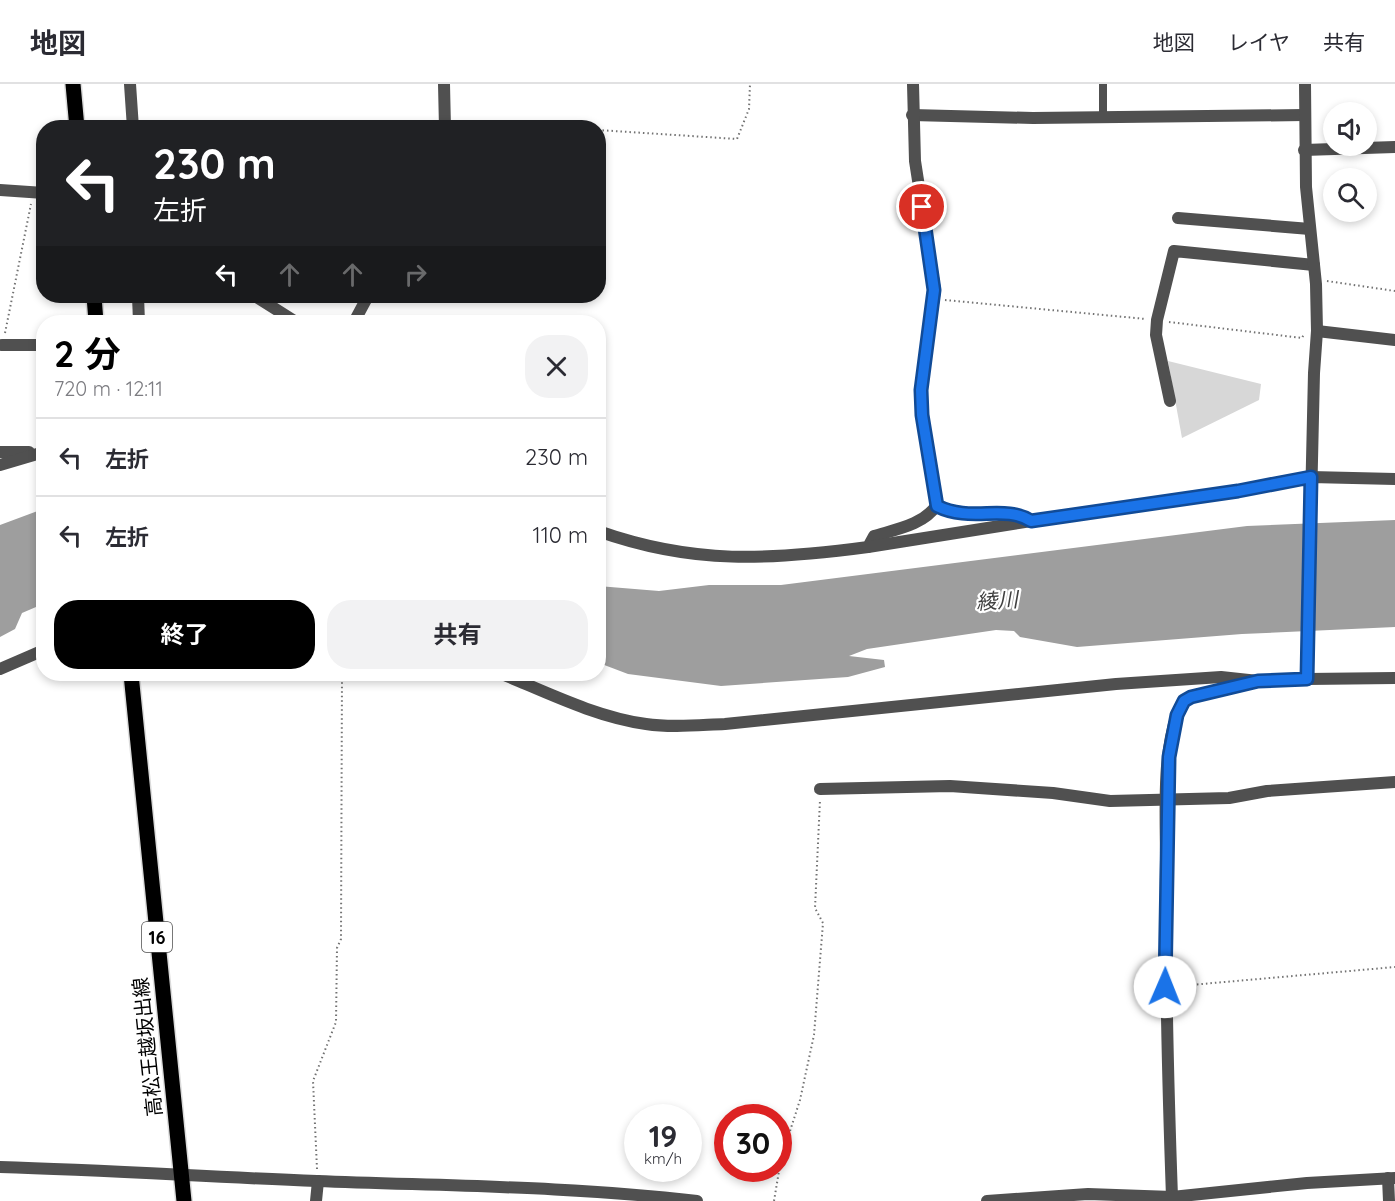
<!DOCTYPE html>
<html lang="ja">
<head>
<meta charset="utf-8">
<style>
  :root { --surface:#fff; --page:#f2f2f3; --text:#2b2b33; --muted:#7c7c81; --line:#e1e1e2; --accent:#000 }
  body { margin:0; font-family:Quicksand,"Noto Sans JP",sans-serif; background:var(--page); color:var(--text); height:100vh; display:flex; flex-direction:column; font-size:22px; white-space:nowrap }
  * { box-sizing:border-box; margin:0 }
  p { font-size:20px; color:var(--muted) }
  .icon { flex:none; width:33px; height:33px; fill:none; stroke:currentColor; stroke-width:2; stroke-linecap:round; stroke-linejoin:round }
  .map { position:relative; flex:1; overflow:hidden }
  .details { position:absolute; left:36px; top:231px; width:570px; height:366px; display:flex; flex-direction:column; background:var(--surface); border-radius:24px; box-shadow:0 3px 9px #0003 }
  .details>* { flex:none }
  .banner { position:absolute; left:36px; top:36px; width:570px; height:183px; border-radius:24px; box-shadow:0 3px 9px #0003; background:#202124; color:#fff; overflow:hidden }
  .tools { position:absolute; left:1323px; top:18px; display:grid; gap:12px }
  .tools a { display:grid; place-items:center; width:54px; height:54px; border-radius:50%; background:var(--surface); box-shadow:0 3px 9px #0003; font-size:30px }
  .speed { position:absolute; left:624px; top:1020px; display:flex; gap:12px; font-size:30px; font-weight:700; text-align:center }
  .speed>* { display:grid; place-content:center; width:78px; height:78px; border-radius:50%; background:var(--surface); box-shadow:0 3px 9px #0003; line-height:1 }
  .speed small { font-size:15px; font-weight:400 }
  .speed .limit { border:9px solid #d22; background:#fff; color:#111 }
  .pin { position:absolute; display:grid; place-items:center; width:51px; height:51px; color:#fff; margin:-26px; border:3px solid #fff; border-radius:50%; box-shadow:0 2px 6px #0007 }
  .me { position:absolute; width:66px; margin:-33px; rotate:1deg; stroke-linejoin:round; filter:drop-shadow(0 0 4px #0008) }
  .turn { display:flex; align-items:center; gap:21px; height:126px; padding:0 18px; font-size:27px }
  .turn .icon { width:78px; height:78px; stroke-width:2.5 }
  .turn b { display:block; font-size:42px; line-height:51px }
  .lanes { display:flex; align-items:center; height:57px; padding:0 18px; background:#0003; justify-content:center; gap:30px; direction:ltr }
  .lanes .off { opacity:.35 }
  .round { display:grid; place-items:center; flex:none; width:63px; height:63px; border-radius:24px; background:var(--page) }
  .overview { display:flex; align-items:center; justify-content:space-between; height:102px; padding:0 18px }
  h1 { font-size:36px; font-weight:700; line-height:45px; color:var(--accent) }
  .primary-button { display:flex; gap:12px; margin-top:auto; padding:12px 18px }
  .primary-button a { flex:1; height:69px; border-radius:24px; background:var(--accent); color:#fff; font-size:24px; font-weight:700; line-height:69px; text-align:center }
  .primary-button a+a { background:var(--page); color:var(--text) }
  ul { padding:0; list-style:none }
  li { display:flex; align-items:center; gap:18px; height:78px; padding:0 18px; border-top:2px solid var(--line) }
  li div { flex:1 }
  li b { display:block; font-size:22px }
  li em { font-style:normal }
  header { display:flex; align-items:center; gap:36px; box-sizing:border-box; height:84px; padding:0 30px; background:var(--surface); border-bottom:2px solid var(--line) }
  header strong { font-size:28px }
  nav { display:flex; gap:33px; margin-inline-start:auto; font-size:21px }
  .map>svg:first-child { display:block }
  .green { fill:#d7d7d7 }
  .water { fill:#9e9e9e }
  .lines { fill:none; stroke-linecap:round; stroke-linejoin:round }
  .primary-casing { stroke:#dbdbdb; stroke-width:18 }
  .path { stroke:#727272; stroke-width:2; stroke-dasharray:1.5 3; stroke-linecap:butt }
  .service { stroke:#505050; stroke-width:8 }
  .minor { stroke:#505050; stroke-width:12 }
  .primary { stroke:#000; stroke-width:15 }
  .route-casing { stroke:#114b97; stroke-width:15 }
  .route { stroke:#1a73e8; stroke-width:10 }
  .labels { text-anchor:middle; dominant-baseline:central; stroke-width:4.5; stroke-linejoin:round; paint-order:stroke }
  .shield { fill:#fff; stroke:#4c4c4c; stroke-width:1.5 }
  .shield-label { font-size:18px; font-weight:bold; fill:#000 }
  .street-label { font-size:20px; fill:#000; stroke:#fff }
  .water-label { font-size:21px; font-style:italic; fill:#3f3f3f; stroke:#fff }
</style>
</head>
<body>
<header>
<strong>地図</strong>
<nav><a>地図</a><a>レイヤ</a><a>共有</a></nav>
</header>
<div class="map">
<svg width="1395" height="1117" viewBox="0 0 1395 1117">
  <rect width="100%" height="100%" fill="#fff"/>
  <path class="green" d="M1168,277L1261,300L1259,316L1182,354Z"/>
  <g class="water">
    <path d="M43,425V520L22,529L15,545L0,553V441Z"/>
    <path d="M1395,436V543L1242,550L1077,563L1020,553L1014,547L996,546L867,565L849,572L884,576L885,583L848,593L721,602L628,590L599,579L598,502L659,507L709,501H781L1247,442Z"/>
  </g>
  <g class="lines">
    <g class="primary-casing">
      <g id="primary">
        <path d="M73,0L77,44"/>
        <path d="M94,212L96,238"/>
        <path d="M131,590L184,1117"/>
      </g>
    </g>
    <g class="path">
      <path d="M598,46L737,55L749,25L750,0"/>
      <path d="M1327,197L1395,207"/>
      <path d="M945,216L1146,235"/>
      <path d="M1169,238L1302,254L1304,250"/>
      <path d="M5,249L31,120"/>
      <path d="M1179,902L1395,883"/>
      <path d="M317,1085L313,997L336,938L337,864L341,855L342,590"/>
      <path d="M774,1117L781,1075L800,1016L814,951L823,839L815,824L820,716"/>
    </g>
    <path class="service" d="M1103,31V0"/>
    <g class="minor">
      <path d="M130,0L133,44"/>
      <path d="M444,0L445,44"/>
      <path d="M912,31L1033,34L1304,31"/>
      <path d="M1304,66L1395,63"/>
      <path d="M0,106L44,109"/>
      <path d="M1178,134L1310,145"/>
      <path d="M138,212L139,238"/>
      <path d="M255,212L296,238"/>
      <path d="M354,238L368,212"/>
      <path d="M1317,247L1395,256"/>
      <path d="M2,261H44"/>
      <path d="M1170,317L1156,251L1157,236L1174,167L1314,181"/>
      <path d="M0,368H29"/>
      <path d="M0,381L44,368"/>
      <path d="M937,421C971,439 1004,421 1031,437L1238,407L1311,393L1395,395"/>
      <path d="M598,447C694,481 769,476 868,463L874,452C897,445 923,441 937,421L922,331L921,306L935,206L915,77L913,0"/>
      <path d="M868,463L1031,437"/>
      <path d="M0,585L44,566"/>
      <path d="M502,590C548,609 596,633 646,640C672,644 699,641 725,640L1116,600L1221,593L1258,597L1307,595L1314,289L1317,247L1316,200L1306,103L1305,0"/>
      <path d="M1307,595L1395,594"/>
      <path d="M820,705L950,702L1053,709L1110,717L1229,714L1267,707L1395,698"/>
      <path d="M0,1083C106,1086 211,1093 317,1097C444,1102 571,1102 697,1117"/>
      <path d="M1388,1094L1389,1117"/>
      <path d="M1172,1113C1168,1001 1165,889 1166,776C1166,732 1162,672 1177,631C1180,623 1184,617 1191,613L1248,599"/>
      <path d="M316,1117L318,1097"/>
      <path d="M987,1117L1088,1110L1172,1113L1307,1099L1395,1094"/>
    </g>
    <use href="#primary" class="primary"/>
  </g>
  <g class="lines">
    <g class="route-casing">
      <path id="route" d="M922,123L934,206L921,306L922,331L937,422C971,439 1004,420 1031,437L1238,407L1311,393L1307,595L1258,597L1191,613L1184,617L1177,631L1169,673L1165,903"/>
    </g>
    <use href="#route" class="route"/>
  </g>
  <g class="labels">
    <rect class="shield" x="142" y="838" width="30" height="30" rx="4.5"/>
    <g class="shield-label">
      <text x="157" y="853">16</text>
    </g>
    <g class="street-label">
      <text transform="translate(147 963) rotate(-96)">高松王越坂出線</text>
    </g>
    <g class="water-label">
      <text transform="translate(997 516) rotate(-4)">綾川</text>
    </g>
  </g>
</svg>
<div class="tools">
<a><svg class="icon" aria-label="sound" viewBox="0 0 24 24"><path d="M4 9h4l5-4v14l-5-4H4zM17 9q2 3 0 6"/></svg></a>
<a><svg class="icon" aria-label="search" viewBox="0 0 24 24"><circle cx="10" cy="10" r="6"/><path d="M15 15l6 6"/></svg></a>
</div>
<div class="speed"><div>19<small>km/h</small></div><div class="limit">30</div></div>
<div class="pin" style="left:922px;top:123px;background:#d93025"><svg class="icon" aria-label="arrive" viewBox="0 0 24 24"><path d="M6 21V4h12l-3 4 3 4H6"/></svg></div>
<svg class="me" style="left:1165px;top:903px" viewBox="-20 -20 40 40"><circle r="19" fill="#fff"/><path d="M0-13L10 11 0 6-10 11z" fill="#1a73e8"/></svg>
<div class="banner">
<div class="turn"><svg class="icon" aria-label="left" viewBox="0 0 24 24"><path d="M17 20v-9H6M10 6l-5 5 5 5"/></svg><div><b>230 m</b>左折</div></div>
<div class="lanes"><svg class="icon" aria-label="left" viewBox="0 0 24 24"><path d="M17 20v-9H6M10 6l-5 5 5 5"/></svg><svg class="icon off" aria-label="ahead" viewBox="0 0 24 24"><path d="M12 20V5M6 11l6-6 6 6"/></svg><svg class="icon off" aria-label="ahead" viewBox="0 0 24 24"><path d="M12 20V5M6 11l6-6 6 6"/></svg><svg class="icon off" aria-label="right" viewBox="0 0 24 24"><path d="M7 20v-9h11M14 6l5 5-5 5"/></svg></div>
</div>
<section class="details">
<div class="overview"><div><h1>2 分</h1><p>720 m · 12:11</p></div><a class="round"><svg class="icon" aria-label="close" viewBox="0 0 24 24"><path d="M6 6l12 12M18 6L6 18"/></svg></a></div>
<ul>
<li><svg class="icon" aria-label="left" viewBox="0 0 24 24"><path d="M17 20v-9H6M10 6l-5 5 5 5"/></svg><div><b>左折</b></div><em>230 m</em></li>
<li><svg class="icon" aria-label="left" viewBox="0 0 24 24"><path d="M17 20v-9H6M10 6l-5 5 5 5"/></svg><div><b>左折</b></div><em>110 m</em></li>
</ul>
<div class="primary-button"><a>終了</a><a>共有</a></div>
</section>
</div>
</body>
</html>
